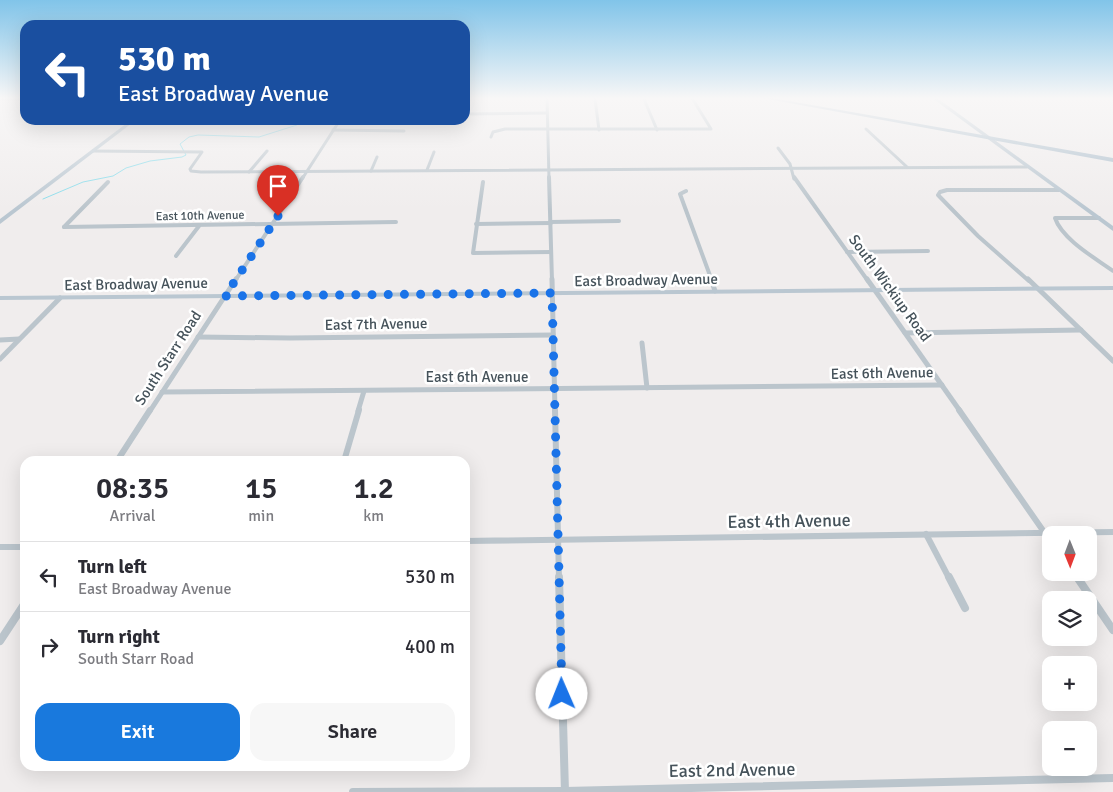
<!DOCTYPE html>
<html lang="en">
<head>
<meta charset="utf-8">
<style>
  :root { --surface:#fff; --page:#f7f7f7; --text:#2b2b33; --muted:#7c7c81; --line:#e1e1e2; --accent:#1979dd }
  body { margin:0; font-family:Signika,sans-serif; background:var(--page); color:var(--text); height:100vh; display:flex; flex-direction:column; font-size:19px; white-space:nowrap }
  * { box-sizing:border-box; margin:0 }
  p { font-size:16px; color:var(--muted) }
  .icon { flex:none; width:28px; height:28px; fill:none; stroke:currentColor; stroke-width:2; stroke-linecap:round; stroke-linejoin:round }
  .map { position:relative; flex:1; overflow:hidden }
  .sheet { position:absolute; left:20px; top:456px; width:450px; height:315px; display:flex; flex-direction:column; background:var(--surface); border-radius:15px; box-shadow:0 5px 20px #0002 }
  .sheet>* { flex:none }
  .guide { position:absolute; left:20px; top:20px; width:450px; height:105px; border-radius:15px; box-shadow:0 5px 20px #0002; background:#1a4fa0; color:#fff; overflow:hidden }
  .needle { width:32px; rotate:179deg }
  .fabs { position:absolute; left:1042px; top:526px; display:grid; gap:10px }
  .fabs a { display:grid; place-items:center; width:55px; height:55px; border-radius:10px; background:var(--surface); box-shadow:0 5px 20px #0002; font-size:25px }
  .pin { position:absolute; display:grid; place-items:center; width:42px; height:42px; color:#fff; margin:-51px -21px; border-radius:50% 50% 50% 0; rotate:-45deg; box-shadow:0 0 5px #0007 }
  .pin .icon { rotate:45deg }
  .me { position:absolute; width:55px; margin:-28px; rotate:359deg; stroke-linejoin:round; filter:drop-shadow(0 0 4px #0008) }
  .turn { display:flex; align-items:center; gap:18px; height:105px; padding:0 15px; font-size:22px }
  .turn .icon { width:65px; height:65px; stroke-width:2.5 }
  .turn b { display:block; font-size:35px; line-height:42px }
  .eta { display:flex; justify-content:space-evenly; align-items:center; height:85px; text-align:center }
  .eta b { font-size:30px; font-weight:600; line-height:35px }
  .primary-button { display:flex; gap:10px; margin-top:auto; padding:10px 15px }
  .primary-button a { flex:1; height:58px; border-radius:15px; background:var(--accent); color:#fff; font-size:20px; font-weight:600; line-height:58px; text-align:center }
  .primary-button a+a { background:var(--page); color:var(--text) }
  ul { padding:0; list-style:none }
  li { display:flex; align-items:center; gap:15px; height:70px; padding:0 15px; border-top:1px solid var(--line) }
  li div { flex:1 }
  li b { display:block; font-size:19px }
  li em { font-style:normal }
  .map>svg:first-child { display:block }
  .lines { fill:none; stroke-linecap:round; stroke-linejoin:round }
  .stream { stroke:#88dceb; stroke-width:1 }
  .street-far4 { stroke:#bbc5cc; stroke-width:3 }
  .street-far3 { stroke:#bbc5cc; stroke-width:4 }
  .street-far2 { stroke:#bbc5cc; stroke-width:5 }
  .street-far1 { stroke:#bbc5cc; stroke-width:6 }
  .street { stroke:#bbc5cc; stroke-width:8 }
  .secondary { fill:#bac7d1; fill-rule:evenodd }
  .primary { fill:#acbecc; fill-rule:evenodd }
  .route { stroke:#1a73e8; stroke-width:9; stroke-dasharray:0 16.2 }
  .labels { text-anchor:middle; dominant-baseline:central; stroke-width:5; stroke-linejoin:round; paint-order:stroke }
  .far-street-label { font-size:12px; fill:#45525a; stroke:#fff }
  .street-label { font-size:15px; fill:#45525a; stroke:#fff }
  .near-street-label { font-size:18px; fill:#45525a; stroke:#fff }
</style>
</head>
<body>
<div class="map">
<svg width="1113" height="792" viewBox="0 0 1113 792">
  <rect width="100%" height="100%" fill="#f0eded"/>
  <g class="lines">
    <path class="stream" d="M43,199L83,182L113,176L126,168L150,161L182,157L186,155L180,144L189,137L198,135L259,137L297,125L301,121L299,120"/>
    <g class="street-far4">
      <path d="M547,98L549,179"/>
      <path d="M0,99H25"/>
      <path d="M595,99L599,130"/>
      <path d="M644,99L657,130"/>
      <path d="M465,114L547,113"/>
      <path d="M866,129L907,167"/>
      <path d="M333,130L404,131"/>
      <path d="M491,137L493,132L505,129H711L692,98"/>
      <path d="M778,148L790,164L794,179"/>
      <path d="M93,151L202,152L190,169L191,171L201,172L1027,167"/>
      <path d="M427,170L434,152"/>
      <path d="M371,171L377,157"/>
      <path d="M249,172L267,151"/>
      <path d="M302,179L340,120"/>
    </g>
    <g class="street-far3">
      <path d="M549,177L552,281"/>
      <path d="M794,177L868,281"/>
      <path d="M483,182L473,253L551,252"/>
      <path d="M686,191L680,194L712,281"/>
      <path d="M1099,218H1055C1062,239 1095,258 1113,271"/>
      <path d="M550,222L619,221"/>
      <path d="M476,224L551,223"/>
      <path d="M64,227L396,222"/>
      <path d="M64,227L108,182"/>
      <path d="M847,252L928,251"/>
      <path d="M176,256L199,226"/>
      <path d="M235,281L303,177"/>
      <path d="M1029,281L978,236L938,195L940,192L947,190H1059"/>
    </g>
    <g class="street-far2">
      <path d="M552,279L555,411"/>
      <path d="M711,279L715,291"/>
      <path d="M867,279L960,411"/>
      <path d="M1028,279L1113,361"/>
      <path d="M905,333L1081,330"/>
      <path d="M198,337L290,338L553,335"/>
      <path d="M0,340L19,339"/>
      <path d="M642,343L647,388"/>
      <path d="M0,359L60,298"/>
      <path d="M162,392L942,385"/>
      <path d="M150,411L236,279"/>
      <path d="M358,411L364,391"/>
    </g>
    <g class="street-far1">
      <path d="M555,410L559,578"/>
      <path d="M959,410L1051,542"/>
      <path d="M117,461L150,410"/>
      <path d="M344,461L359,410"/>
      <path d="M926,534L949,578"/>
      <path d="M465,541L1113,532"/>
      <path d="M0,547H25"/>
      <path d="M1073,572L1077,578"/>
    </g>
    <g class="street">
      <path d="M559,577L565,792"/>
      <path d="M949,577L965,608"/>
      <path d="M1077,577L1113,630"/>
      <path d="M0,641L25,603"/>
      <path d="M353,792L565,791L1113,778"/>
    </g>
    <g class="secondary">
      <path d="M932,98H937L1113,226V231Z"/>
      <path d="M131,120H136L0,224V219Z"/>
      <path d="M1113,286V290L0,300V296Z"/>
    </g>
    <path class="primary" d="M762,98H772L1113,158V162Z"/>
  </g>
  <linearGradient id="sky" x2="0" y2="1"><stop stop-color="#81c4e9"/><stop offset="0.47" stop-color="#f8f7f7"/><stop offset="1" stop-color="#f8f7f7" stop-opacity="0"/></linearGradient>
  <rect width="1113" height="209" fill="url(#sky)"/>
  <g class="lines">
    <path class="route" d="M278,216L225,296L552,293L562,694"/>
  </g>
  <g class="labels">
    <g class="far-street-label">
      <text transform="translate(200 216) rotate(-1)">East 10th Avenue</text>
    </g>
    <g class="street-label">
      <text transform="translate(646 280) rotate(-1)">East Broadway Avenue</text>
      <text transform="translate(136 284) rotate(-1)">East Broadway Avenue</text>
      <text transform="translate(890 288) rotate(54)">South Wickiup Road</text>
      <text transform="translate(376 324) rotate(-1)">East 7th Avenue</text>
      <text transform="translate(168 358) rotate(-57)">South Starr Road</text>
      <text transform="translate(882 373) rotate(-1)">East 6th Avenue</text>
      <text x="477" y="377">East 6th Avenue</text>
    </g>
    <g class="near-street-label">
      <text transform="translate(789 521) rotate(-1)">East 4th Avenue</text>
      <text transform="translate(732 770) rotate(-1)">East 2nd Avenue</text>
    </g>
  </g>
</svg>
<div class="fabs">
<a><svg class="needle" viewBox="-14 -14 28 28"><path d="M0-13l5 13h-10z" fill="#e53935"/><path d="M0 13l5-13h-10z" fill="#7c7c81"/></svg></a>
<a><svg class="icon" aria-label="layers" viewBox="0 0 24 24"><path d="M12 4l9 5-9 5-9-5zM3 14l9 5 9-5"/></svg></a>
<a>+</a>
<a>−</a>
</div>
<div class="pin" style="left:278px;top:216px;background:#d93025"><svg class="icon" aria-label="arrive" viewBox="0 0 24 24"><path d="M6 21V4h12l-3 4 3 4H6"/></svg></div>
<svg class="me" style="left:562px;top:694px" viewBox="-20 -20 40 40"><circle r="19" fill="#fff"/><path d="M0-13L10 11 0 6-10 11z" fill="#1a73e8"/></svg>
<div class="guide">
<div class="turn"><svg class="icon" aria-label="left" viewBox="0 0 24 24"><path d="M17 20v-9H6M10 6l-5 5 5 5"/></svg><div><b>530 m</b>East Broadway Avenue</div></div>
</div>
<section class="sheet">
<div class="eta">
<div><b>08:35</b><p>Arrival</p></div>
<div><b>15</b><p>min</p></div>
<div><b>1.2</b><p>km</p></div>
</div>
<ul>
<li><svg class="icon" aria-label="left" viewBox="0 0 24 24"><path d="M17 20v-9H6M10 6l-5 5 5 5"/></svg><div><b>Turn left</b><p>East Broadway Avenue</p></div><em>530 m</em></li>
<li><svg class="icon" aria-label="right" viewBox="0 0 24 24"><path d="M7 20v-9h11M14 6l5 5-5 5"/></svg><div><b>Turn right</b><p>South Starr Road</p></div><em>400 m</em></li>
</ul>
<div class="primary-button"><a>Exit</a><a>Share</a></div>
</section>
</div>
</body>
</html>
